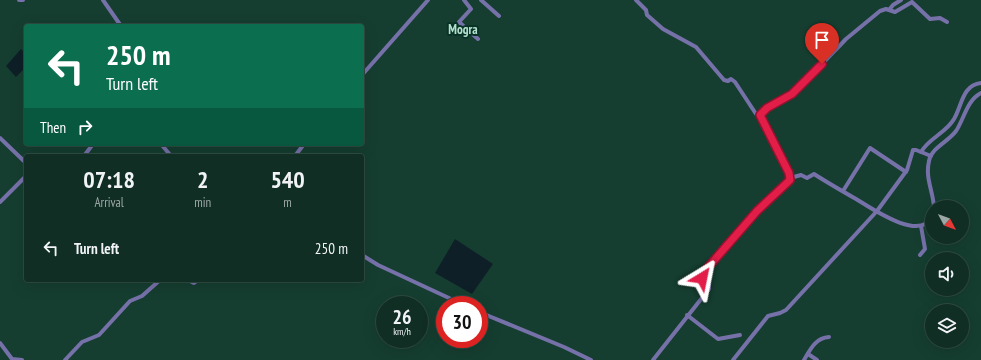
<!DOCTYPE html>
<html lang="en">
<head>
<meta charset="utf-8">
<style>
  :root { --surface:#102e24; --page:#19362c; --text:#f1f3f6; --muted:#9ca8a6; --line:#304a41 }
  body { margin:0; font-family:"PT Sans Narrow",sans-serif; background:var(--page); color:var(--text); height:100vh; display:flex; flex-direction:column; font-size:15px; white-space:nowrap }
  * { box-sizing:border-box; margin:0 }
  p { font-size:13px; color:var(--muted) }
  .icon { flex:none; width:22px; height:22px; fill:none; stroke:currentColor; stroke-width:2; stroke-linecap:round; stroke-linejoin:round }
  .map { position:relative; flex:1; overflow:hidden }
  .side { position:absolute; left:24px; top:154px; width:340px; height:128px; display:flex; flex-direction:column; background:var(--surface); border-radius:4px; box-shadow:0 4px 16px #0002,0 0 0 1px var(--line) }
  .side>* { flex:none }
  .hud { position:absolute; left:24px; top:24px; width:340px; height:122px; border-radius:4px; box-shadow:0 4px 16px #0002,0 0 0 1px var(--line); background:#0b6e4f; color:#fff; overflow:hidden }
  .needle { width:26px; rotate:131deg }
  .tools { position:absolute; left:925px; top:200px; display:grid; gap:8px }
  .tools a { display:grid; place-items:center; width:44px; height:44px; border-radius:50%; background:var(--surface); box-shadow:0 4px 16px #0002,0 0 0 1px var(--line); font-size:20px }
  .speed { position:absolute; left:376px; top:296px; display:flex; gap:8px; font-size:20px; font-weight:700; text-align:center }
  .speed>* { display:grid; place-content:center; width:52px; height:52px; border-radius:50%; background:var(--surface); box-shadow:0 4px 16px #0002,0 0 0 1px var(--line); line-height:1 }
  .speed small { font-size:10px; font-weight:400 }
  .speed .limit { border:6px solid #d22; background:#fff; color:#111 }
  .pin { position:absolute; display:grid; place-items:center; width:34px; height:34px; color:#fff; margin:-41px -17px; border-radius:50% 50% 50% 0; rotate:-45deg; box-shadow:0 0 4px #0007 }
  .pin .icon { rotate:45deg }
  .me { position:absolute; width:44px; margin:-22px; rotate:35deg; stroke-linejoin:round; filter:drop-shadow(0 0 3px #0008) }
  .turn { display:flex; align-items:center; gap:14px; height:84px; padding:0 16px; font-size:18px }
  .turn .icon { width:52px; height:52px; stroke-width:2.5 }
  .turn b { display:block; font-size:28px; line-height:34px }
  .then { display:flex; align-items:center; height:38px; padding:0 16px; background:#0003; gap:8px; font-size:15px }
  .eta { display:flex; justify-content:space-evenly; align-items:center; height:68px; text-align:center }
  .eta b { font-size:24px; font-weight:700; line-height:28px }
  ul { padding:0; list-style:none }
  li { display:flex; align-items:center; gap:12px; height:52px; padding:0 16px }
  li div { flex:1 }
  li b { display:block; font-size:15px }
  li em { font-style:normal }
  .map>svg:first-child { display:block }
  .water { fill:#0f1f27 }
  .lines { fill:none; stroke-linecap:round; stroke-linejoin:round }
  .minor { stroke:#7771aa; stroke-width:4 }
  .route-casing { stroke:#92132f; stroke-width:10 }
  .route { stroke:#e11d48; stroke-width:7 }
  .labels { text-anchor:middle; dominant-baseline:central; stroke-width:4; stroke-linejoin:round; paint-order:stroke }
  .quarter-label { font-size:13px; font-weight:bold; fill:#b4e0ce; stroke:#083326 }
</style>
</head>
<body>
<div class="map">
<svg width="981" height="360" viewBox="0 0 981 360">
  <rect width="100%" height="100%" fill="#153e30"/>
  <g class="water">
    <path d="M21,49L26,54V67L16,77L6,66Z"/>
    <path d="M455,239L493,264L472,294L435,273Z"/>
  </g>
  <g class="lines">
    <g class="minor">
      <path d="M19,0H23"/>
      <path d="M103,0L121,26"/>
      <path d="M464,0L471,9L459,22L478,39"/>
      <path d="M481,0L499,16"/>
      <path d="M636,0L646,10L647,15L663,29L696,47L724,80L728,81L731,79L735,82L756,114L761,115L790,176L788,182L757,211L703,273L702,278L709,285V289L653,360"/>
      <path d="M889,10L893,5L901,0"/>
      <path d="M362,75L428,0"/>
      <path d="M761,115L767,108L796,91L846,39L880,11L886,9L895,12L912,2L930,19L940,18L947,22"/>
      <path d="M0,138L26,163"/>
      <path d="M161,144L171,156"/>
      <path d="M921,152C929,138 946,133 954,119C962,106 962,85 981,83"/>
      <path d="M84,156L93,144"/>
      <path d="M295,156L304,144"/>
      <path d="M790,178L801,175L807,178L814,174C828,183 842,191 856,199C871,208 921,243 932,216"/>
      <path d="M843,191L870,148L906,172"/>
      <path d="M0,202L26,176"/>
      <path d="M934,207C933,191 925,178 929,161C931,148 948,142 956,131C964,119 967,100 981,93"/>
      <path d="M362,255L378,265L464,305"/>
      <path d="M920,255L925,249L921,226"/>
      <path d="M188,280L194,283L198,280"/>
      <path d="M479,312L564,347L591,360"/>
      <path d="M687,315L718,339L740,335"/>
      <path d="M0,343L12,359L22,360"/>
      <path d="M808,354L817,360"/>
      <path d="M65,360L82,342L99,335L130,301L142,296L160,280"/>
      <path d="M733,360L768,316L780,313L786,310L877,211L907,170L913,150H916L931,156"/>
      <path d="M804,360C810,350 815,338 829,337"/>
    </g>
  </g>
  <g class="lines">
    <g class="route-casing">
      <path id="route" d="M702,278L703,273L757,211L790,180L789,173L760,115L767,108L792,94L822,64"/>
    </g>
    <use href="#route" class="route"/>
  </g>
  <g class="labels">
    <g class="quarter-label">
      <text x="463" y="29">Mogra</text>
    </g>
  </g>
</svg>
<div class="tools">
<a><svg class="needle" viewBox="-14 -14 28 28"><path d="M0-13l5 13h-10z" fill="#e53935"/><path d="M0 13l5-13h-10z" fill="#9ca8a6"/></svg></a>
<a><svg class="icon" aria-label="sound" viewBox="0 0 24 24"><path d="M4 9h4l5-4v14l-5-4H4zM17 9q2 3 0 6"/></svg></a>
<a><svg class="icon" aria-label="layers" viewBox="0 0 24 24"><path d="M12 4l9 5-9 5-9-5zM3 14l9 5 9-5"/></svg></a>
</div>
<div class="speed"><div>26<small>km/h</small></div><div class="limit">30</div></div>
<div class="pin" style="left:822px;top:64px;background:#d93025"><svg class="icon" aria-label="arrive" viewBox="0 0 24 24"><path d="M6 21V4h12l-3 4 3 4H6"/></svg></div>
<svg class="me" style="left:702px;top:278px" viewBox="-20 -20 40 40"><path d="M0-17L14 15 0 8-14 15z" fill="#e11d48" stroke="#fff" stroke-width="4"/></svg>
<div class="hud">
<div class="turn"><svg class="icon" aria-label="left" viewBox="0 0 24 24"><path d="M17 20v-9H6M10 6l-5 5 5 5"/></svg><div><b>250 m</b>Turn left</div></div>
<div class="then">Then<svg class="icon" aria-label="right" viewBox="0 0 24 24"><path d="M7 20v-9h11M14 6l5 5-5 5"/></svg></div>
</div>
<section class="side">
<div class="eta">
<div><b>07:18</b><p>Arrival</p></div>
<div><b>2</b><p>min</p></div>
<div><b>540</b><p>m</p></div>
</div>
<ul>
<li><svg class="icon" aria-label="left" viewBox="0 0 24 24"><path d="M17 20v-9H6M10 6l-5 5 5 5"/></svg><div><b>Turn left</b></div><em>250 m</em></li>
</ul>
</section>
</div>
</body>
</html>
